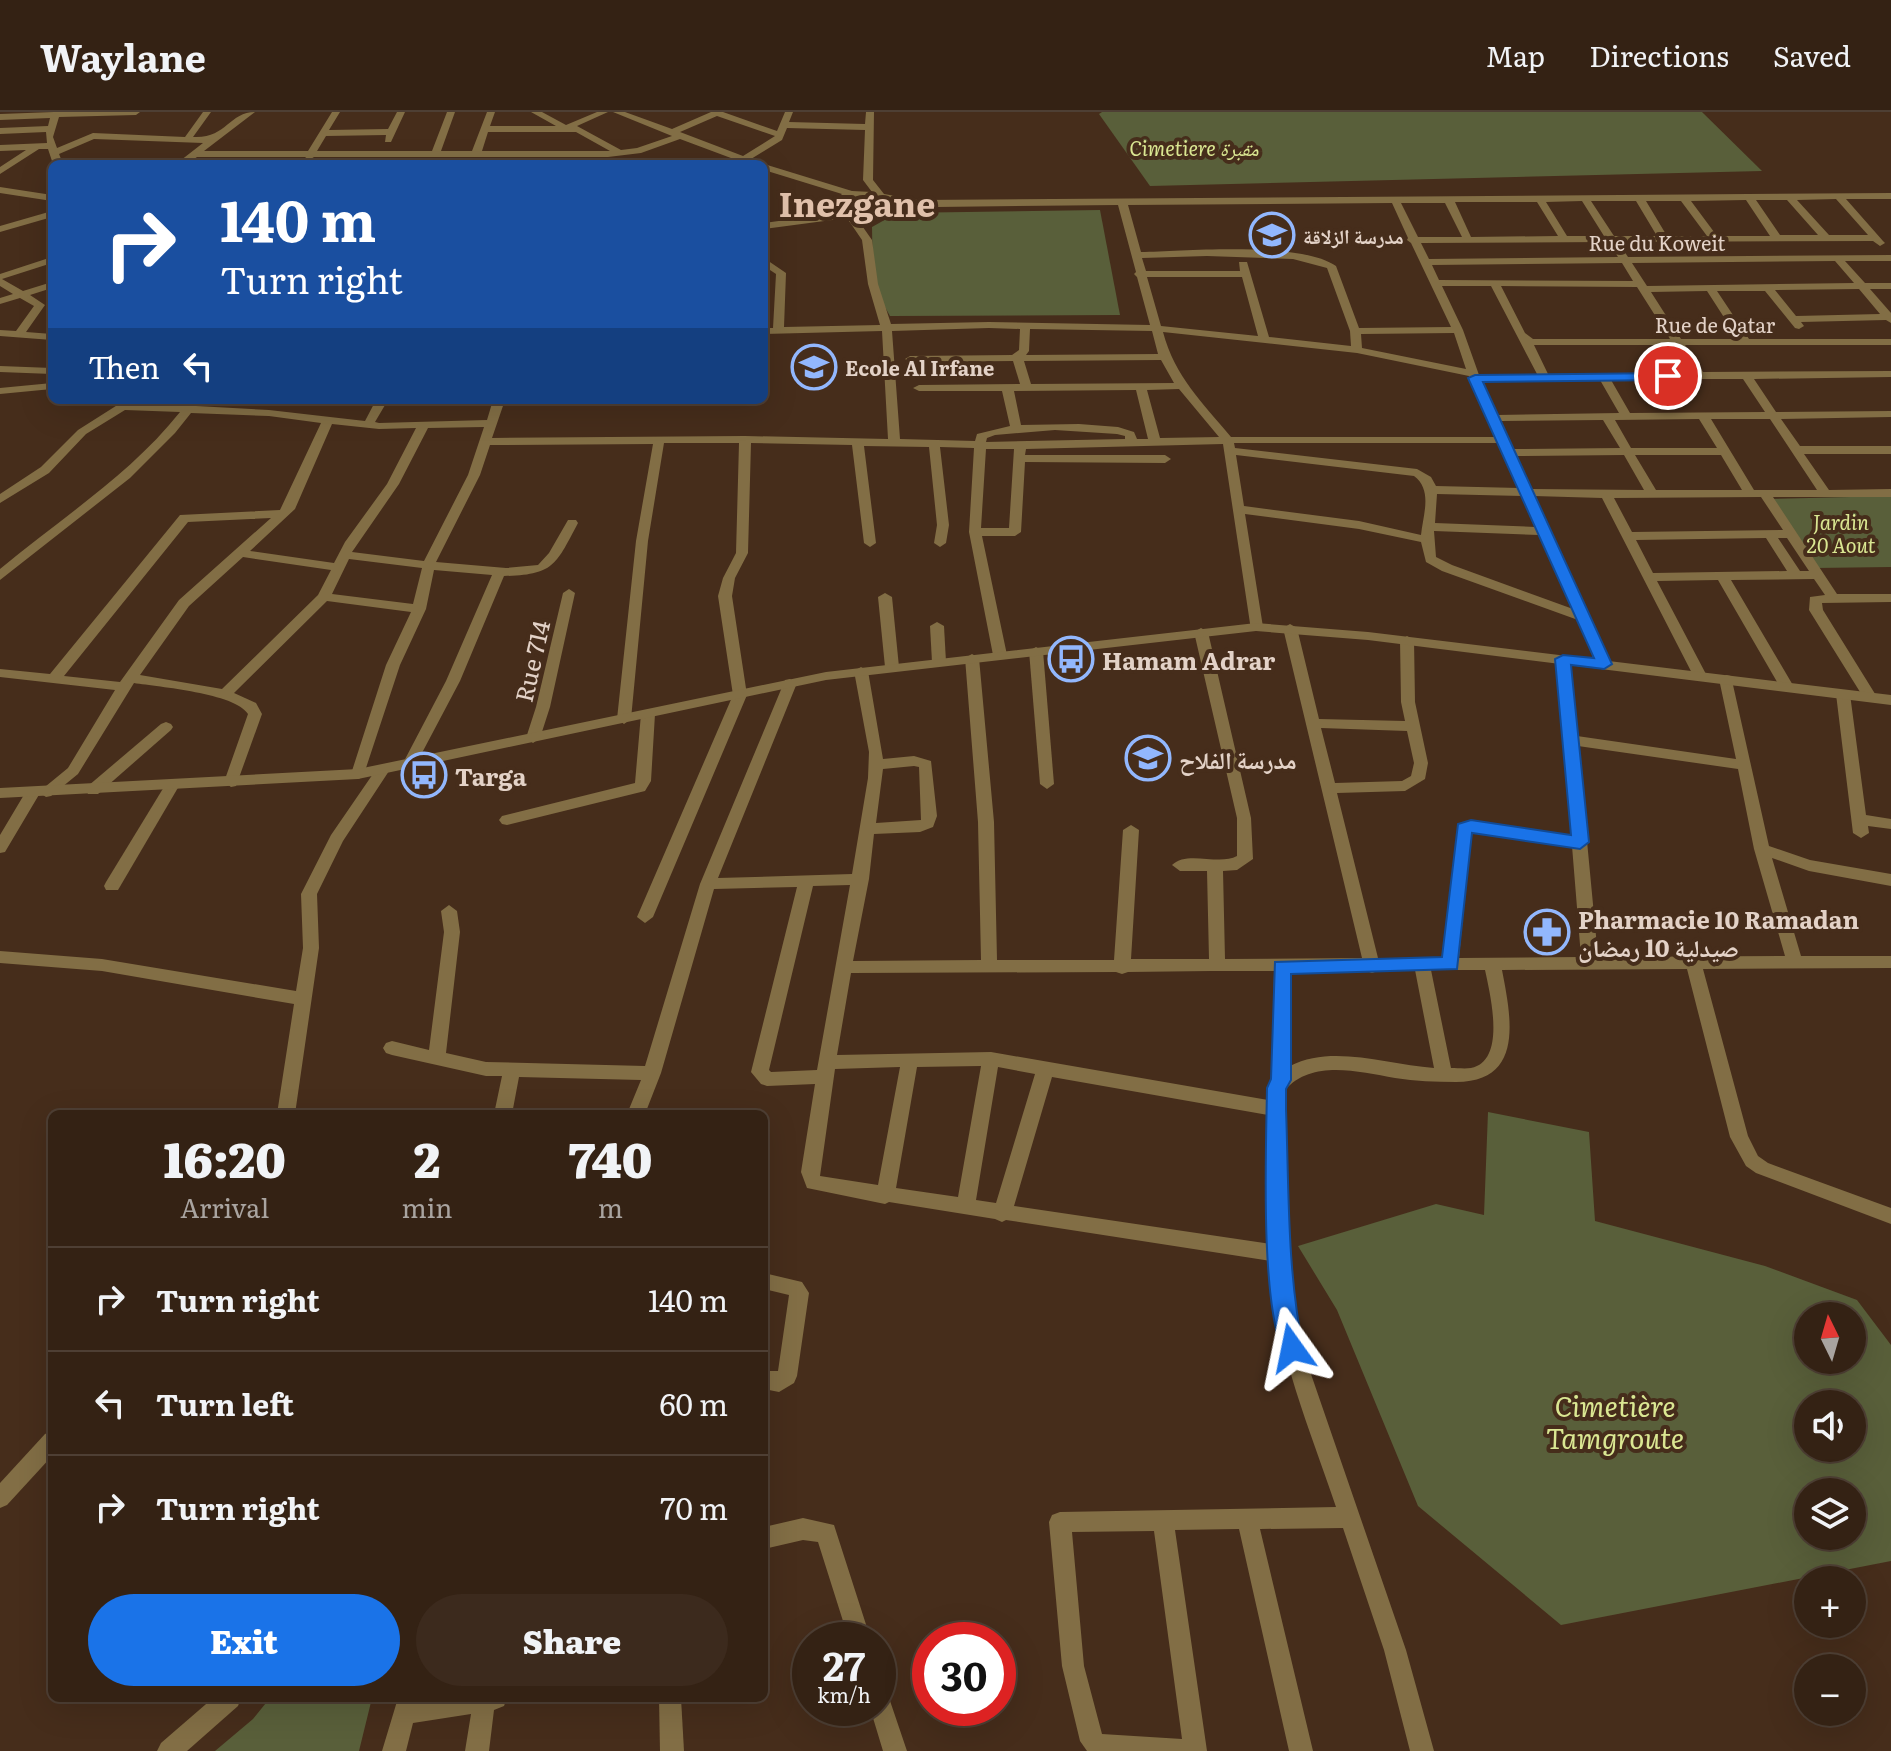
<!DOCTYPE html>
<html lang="en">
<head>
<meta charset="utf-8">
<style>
  :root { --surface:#342214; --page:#3c2a1d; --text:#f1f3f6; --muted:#a9a4a0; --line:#4e3f34; --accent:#1a73e8 }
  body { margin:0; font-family:Literata,"Noto Naskh Arabic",serif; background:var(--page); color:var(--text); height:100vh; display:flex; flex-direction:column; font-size:30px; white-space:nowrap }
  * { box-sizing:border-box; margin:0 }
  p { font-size:26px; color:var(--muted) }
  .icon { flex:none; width:44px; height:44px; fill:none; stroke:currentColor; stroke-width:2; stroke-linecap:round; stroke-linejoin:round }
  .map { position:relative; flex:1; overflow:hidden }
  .sheet { position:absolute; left:48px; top:998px; width:720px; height:592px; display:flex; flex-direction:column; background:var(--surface); border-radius:12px; box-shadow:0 8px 32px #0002,0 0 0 2px var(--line) }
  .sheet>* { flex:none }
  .guide { position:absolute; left:48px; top:48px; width:720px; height:244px; border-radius:12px; box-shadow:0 8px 32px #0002,0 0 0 2px var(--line); background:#1a4fa0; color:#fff; overflow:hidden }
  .needle { width:52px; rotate:355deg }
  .buttons { position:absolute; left:1794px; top:1190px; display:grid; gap:16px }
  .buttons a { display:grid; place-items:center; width:72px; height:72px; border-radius:50%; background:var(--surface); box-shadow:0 8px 32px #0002,0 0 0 2px var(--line); font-size:40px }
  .speed { position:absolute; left:792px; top:1510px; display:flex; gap:16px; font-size:40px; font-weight:700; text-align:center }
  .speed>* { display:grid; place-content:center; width:104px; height:104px; border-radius:50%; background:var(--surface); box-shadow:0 8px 32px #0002,0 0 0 2px var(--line); line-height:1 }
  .speed small { font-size:20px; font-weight:400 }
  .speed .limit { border:12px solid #d22; background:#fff; color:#111 }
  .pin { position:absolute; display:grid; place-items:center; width:68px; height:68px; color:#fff; margin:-34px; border:4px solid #fff; border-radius:50%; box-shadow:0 2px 8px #0007 }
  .me { position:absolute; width:88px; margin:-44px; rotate:348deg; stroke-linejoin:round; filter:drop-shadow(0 0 6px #0008) }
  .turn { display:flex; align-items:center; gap:28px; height:168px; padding:0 40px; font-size:36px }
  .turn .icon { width:104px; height:104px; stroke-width:2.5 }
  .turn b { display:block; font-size:56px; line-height:68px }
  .then { display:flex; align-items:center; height:76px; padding:0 40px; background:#0003; gap:16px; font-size:30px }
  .eta { display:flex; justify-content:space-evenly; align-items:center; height:136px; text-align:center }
  .eta b { font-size:48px; font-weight:800; line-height:56px }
  .action { display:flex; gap:16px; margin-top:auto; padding:16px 40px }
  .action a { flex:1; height:92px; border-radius:48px; background:var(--accent); color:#fff; font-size:32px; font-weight:800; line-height:92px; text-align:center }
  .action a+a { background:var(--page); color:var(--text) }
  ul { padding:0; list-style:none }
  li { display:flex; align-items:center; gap:24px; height:104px; padding:0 40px; border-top:2px solid var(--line) }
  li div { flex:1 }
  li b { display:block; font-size:30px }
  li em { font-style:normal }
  header { display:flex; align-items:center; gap:48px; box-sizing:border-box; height:112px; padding:0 40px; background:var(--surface); border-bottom:2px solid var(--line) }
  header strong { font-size:38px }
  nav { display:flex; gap:44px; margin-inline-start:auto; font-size:28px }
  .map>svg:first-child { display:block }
  .green { fill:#595f3a; fill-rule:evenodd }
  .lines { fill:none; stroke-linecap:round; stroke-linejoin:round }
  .minor { fill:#826e45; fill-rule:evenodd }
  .tertiary { fill:#826e45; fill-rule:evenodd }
  .route { fill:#1a73e8; stroke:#114b97; stroke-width:2 }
  .labels { text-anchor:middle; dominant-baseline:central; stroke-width:8; stroke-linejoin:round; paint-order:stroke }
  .far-park-label { font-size:20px; font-style:italic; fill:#dae792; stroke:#462d1b }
  .far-poi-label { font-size:20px; font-weight:bold; fill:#e3d2c7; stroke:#462d1b; text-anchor:start }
  .far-street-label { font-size:20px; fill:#e3d2c7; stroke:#462d1b }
  .poi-label { font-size:24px; font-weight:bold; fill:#e3d2c7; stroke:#462d1b; text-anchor:start }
  .street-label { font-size:24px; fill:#e3d2c7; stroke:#462d1b }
  .near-park-label { font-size:28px; font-style:italic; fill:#dae792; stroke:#462d1b }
  .far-town-label { font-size:34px; font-weight:bold; fill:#e1c1ab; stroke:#462d1b }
</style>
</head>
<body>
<header>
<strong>Waylane</strong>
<nav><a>Map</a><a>Directions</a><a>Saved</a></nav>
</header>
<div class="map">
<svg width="1891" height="1639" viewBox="0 0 1891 1639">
  <rect width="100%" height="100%" fill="#462d1b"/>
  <g class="green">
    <path d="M1102,0H1702L1762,59L1150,74L1099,2Z"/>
    <path d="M1100,98L1120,203L890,204L873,174L872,115L897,101Z"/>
    <path d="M1891,384V455L1815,456L1769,387Z"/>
    <path d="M1488,1000L1589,1020L1595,1109L1765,1154L1857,1188L1891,1233V1449L1561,1513L1418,1394L1337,1198L1298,1134L1436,1092L1484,1103ZM1852,1204V1248H1808V1204ZM1808,1292H1852V1336H1808ZM1852,1380V1424H1808V1380Z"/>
    <path d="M270,1586H372L359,1639H215L253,1607Z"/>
  </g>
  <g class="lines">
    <g class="minor">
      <path d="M54,0H140L136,3L59,5L53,25L57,36L93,21L185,25L203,0H211L193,25C226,27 229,0 255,0L204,39H308L332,0H340L329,18L388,17L397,0H405L391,30H385L386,23L326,24L317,39H432L447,0H455L441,39H472L487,0H495L490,14H556L531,0H542L566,13L597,0H608L577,14L621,38L637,36L672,24L613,0H625L672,17L711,0H723L777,19L785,0H793L789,10L865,12L866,0H874L873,68L884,82L919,88L1891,81V87H1846L1883,129L1885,131L1880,134L1873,129L1618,130L1628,145L1891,143V149H1845L1865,171H1891V177H1870L1891,201V211L1886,208L1801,210L1804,214L1799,217L1795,216L1765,179H1717L1749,227H1891V233H1685L1703,260L1891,259V265L1754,267L1776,300L1891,299V305L1781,307L1800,334H1891V342H1804L1829,378L1891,377V385H1773L1837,482H1891V490L1822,491L1823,498L1877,585L1870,589L1865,588L1809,498L1810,485L1825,483L1814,467L1731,468L1794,575L1787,579L1780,575L1718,468L1657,469L1707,564L1705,567H1695L1602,386L1534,384L1611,552L1609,555H1599L1578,508L1442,459L1426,450L1421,430L1359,417L1245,402L1263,515L1256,519L1251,518L1223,332L1026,337L1025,343H1165L1171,347L1165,351L1025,350L1021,420L1015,424H982L1007,543L1000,547L993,543L969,420L974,336L940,335L949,413L946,431L940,435L934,431L937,413L929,335L864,334L876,431L870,435L864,431L852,333L751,331L748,441L735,466L732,484L747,583L653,805L645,811L637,805L733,583L718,484L723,466L736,441L739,331H664L648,429L631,607L624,612L617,607L636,429L653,332L490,333L480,363L436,450L506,456L538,453L549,441L568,408H576L578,411C556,452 555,463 504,464L460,569L414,656H404L402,653L446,569L492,463L434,458L426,497L400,553L363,665L358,667L351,662L386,553L411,500L327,489L234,581L256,591L262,602L236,674L231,675L224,670L248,602C235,581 159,575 134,571L78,662L51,684L46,685L40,681L5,740L0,741V723L28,676L33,675L40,679L68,656L115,578L0,565V557L50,562L180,403L280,398L321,311L269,304L191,301L175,321L130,366L0,468V457C61,406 130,363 180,300L125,298L86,322L49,361L0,391V382L41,355L78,318L119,292L185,294L191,290L196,294L269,298L365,309L376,288H388L375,310L379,311L487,308L493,288H505L492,326L745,324L888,327L882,219L764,222V216H773L776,162L764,154V146L786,161L784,215L880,213L868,172L862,128L847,106L764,117V111L837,101L831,92L842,82L764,58V52L852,79L872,80L863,68L865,18L787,16L782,28L751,47L760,52H747L680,27L641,41L608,45H314L309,48L305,45H197L187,52H176L203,31L94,27L59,42L63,52H53L48,37H39L0,62V55L26,38L0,39V33L47,31L46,20L0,22V16L48,14L50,6L0,8V2ZM717,4L775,24L743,44L680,20ZM488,20H576L610,39H482ZM862,84L884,88L885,97L864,102L843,97L841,92L851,85ZM1836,87L1868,123H1829L1797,88ZM1746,88L1770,124H1717L1691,89ZM1756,88H1787L1818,123H1780ZM1582,89L1604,124H1567L1546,90ZM1591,89H1636L1657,124H1614ZM1646,89H1681L1707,124H1667ZM1455,90H1537L1558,124L1471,125ZM894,91L936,95L1118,93L1136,160L1134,162L1137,165L1150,213L989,210L891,212L878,172L872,128L858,108L881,105L895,98ZM1392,91L1408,126L1407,128L1411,131L1451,215L1359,216L1336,154C1300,129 1186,139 1141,140L1128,93ZM1401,91H1445L1462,125H1418ZM1608,130L1618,145L1429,147L1421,131ZM1207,144L1293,147L1327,156L1350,219L1351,234L1269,225L1247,150H1239L1240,159H1146L1142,146ZM1835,149L1854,171L1647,174L1632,151ZM1622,151L1633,169L1439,168L1432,153ZM1147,165H1242L1258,224L1161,214ZM1442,174H1491L1537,262L1479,263L1463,218ZM1501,174L1637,175L1670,227H1533L1525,221ZM1859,177L1880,202L1796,204L1775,178ZM1707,179L1738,227H1681L1651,180ZM989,216L1020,217L1019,238L1012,243L910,244L905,247L910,250L1013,249L1020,272L919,273L913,276L919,279H1002L1010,314L977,322L975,329L900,327L892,219ZM1030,217L1152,219L1158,242L1026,243L1029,239ZM1163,220L1357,241L1469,264L1495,325H1231C1202,290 1175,265 1163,220ZM1454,221L1466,257L1362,236L1361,222ZM1534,233H1675L1692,261L1548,262ZM1161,248L1174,271L1031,272L1024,249ZM1700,267H1743L1765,300L1630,301L1611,268ZM1600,268L1619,301L1497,303L1482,269ZM1179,277L1219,325L1160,326L1147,278ZM1136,278L1148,327H1137L1134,320L1118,315L1079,312L1021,313L1014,279ZM1699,307L1717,336H1631L1615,308ZM1711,307H1770L1817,378H1754ZM1603,308L1620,336L1513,337L1500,309ZM332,312L379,317L416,316L387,372L345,430L334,451L250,439L295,397ZM484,315L468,363L424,449L352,440L399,372L428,316ZM1055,318L1117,322L1125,324V327L986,330L987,326L995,323ZM1234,331H1499L1519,376L1436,374L1431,365L1417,357L1235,336ZM986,337H1014L1009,416H981ZM1236,343L1414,364C1433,378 1423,403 1421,423L1359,409L1244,394ZM1624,343L1644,378L1531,377L1516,344ZM1635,343H1721L1742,378H1656ZM1437,382L1522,384L1536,415L1435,411ZM1761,385L1783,418L1632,420L1614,386ZM271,406L179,488L120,570L64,564L188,410ZM1434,419L1539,423L1573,497L1452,453L1436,445ZM1766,426L1787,459L1653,461L1636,428ZM1778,426H1787L1809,459H1800ZM243,445L331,458L318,483L222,577L140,563L189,494ZM349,447L422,456L413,492L332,482Z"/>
      <path d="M0,75L52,83V89L0,81Z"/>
      <path d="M52,99V105L0,120V114Z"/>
      <path d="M52,145V151L2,167L23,179L52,170V176L30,183L45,193L26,220L52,222V228L0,224V218L16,219L34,194L20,186L0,192V186L13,182L0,174V162Z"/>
      <path d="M0,254L52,256V262L0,260Z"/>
      <path d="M52,271V277L0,282V276Z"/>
      <path d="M569,477L575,481L550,595L540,626L533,631L526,626L536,595L563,481Z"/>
      <path d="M885,481L892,485L899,555L892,559L885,555L878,485Z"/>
      <path d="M937,510L944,514L946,550L939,554L932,550L930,514Z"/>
      <path d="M1290,512L1297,516L1319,607L1405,609L1401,590L1400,528L1407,524L1414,528L1415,590L1428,651L1425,667L1405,679L1337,681L1378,846H1443L1459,712L1471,709L1571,723L1556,547L1558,544L1563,543L1570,547L1577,624L1736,647L1719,567L1726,563L1731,564L1769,734L1810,748L1891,762V774L1809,759L1772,746L1801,844H1891V856L1703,857L1748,1024L1758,1044L1768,1051L1891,1096V1112L1756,1061L1746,1054L1730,1025L1687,857L1502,858C1511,905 1525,970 1456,970C1436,970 1415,969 1395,966C1358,960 1313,947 1285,978L1292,1186L1302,1236L1406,1538L1434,1639H1410L1384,1538L1343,1416L1260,1417L1313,1639H1289L1239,1417L1175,1418L1207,1639H1087L1080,1629L1062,1554L1049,1410L1052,1403L1060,1400L1336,1395C1309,1314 1274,1235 1271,1149L1006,1108L1002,1110L995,1107L889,1090L885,1092L807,1076L801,1060L815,972L767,974L761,972L751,960L797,775L714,777L661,961L645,1002H627L641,968L519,965L512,1002H494L502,964H486L392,943L386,941L383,936L386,931L392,929L429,938L444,820L441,799L449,793L457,799L460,820L446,941L486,950L645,954L700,772L785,568L790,567L797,571L718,766L852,762L868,666L869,640L854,559L861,555L868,559L883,647L914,644L931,649L937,704L933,715L920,720L874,722L869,767L853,849L981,848L978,710L965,546L972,542L979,546L994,710L997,848H1114L1123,718L1131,713L1139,718L1131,847H1209L1207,759H1180L1172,753C1187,738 1219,754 1237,744V706L1194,520L1201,516L1208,520L1251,706L1253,747L1237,758L1223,759L1225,847L1362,846L1283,516ZM1321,616L1407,619L1414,651L1411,664L1402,669L1335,671ZM1578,634L1738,657L1754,737L1785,844L1598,845ZM914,654L919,655L921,708L876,711L883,657ZM1471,719L1572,734L1581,845L1459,846ZM850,773L817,958L771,960L769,958L813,774ZM1415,858L1434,956C1388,953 1333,932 1290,954V859H1366L1372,861L1378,859ZM1431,858H1485C1490,882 1507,949 1471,956C1465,957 1457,956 1451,956ZM1211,859H1274L1272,968L1267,976L1268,988L991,940L837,943L851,861L1116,860L1122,862L1128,860ZM981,954L958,1085L896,1076L917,955ZM900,955L878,1073L820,1064L835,957ZM998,955L1035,962L996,1091L976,1088ZM1052,965L1268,1003L1271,1132L1014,1094ZM1154,1419L1182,1627L1102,1622L1084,1554L1072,1420Z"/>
      <path d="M1036,535L1043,539L1054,672L1047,677L1040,672L1029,539Z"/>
      <path d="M1843,578L1850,582L1866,703L1891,707V717L1868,714L1869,721L1861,726L1853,721L1836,582Z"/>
      <path d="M648,597L655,602L651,669L645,679L507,713L502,712L499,708L502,704L635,671L641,602Z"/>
      <path d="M166,610L171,612L173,615L171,618L98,682H88L86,678L88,674L161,612Z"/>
      <path d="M382,654L389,659L343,729L317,782L319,836L295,1002H277L294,892L102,859L0,851V839L102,847L296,879L303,836L301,782L331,723L377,656Z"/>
      <path d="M172,669L179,674L118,778H106L104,774L106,770L167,670Z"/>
      <path d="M764,1161L802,1170L809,1181L797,1264L794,1271L779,1280L764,1277V1259H778L789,1183L764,1177Z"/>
      <path d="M52,1319V1344L7,1393L0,1396V1371L45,1322Z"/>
      <path d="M803,1406L834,1413L871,1528H849L818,1430L803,1428L764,1437V1415Z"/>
      <path d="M878,1574L886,1577L907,1639H883L870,1596H878Z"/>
      <path d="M213,1586H241L238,1594L187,1639H157L161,1631Z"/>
      <path d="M398,1586H507L504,1594L494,1598L489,1639H465L471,1602L413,1611L406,1639H382Z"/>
      <path d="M659,1586H681L684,1639H660Z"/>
    </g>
    <path class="tertiary" d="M1256,511L1368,520L1891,583V593L1368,528L1256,519L826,568L358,667L0,686V676L358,657L826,560Z"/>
  </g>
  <path class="route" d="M1672,261L1674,264L1668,268L1483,270L1612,552L1604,557L1571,553L1589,730L1580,737L1472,721L1457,857L1291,862V968L1286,977V997C1289,1077 1287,1157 1303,1236L1300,1243L1292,1246L1284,1243C1260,1189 1266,1040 1267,976L1271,967L1275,850L1442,845L1458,712L1471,708L1571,723L1555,547L1563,543L1594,546L1468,266L1475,263Z"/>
  <defs>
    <g id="school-ring" transform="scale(2.3)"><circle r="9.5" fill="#462d1b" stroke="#92b7fd" stroke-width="1.5"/><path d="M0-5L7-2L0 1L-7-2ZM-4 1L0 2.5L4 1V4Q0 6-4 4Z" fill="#92b7fd"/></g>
    <g id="bus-ring" transform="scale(2.3)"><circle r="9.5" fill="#462d1b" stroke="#92b7fd" stroke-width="1.5"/><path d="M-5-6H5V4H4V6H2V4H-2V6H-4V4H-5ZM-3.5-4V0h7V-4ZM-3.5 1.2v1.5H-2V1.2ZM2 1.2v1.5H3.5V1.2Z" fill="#92b7fd"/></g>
    <g id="pharmacy-ring" transform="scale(2.3)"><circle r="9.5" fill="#462d1b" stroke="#92b7fd" stroke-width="1.5"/><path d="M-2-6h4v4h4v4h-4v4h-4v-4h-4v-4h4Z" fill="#92b7fd"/></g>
  </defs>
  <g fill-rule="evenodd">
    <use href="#school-ring" x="1272" y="123"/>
    <use href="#school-ring" x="814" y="255"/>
    <use href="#bus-ring" x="1071" y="547"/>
    <use href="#school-ring" x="1148" y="646"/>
    <use href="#bus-ring" x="424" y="663"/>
    <use href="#pharmacy-ring" x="1547" y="820"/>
  </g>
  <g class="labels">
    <g class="far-park-label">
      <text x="1194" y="35">Cimetiere مقبرة</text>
      <text x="1841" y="409">Jardin<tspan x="1841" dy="23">20 Aout</tspan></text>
    </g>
    <g class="far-poi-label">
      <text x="1303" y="123">مدرسة الزلاقة</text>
      <text x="845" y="255">Ecole Al Irfane</text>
    </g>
    <g class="far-street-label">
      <text x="1657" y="130">Rue du Koweit</text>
      <text x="1715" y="212">Rue de Qatar</text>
    </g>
    <g class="poi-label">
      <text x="1102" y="547">Hamam Adrar</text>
      <text x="1179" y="646">مدرسة الفلاح</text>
      <text x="455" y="663">Targa</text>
      <text x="1578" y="806">Pharmacie 10 Ramadan<tspan x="1578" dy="28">صيدلية 10 رمضان</tspan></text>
    </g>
    <g class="street-label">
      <text transform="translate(531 549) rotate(-77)">Rue 714</text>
    </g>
    <g class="near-park-label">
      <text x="1615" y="1293">Cimetière<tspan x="1615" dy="32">Tamgroute</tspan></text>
    </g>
    <g class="far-town-label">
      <text x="857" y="90">Inezgane</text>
    </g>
  </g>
</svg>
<div class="buttons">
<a><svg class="needle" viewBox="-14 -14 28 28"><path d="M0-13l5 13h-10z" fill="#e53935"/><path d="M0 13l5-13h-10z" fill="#a9a4a0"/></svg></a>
<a><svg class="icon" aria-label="sound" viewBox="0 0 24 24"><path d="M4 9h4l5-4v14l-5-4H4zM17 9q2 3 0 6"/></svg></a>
<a><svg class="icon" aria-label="layers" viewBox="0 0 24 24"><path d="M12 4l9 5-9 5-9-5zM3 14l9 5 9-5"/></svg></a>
<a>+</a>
<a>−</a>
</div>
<div class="speed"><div>27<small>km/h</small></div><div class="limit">30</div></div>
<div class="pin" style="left:1668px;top:264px;background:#d93025"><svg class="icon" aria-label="arrive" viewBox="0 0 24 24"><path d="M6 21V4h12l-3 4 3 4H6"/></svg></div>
<svg class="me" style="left:1292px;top:1236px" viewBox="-20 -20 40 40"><path d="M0-17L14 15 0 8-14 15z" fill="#1a73e8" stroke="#fff" stroke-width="4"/></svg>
<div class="guide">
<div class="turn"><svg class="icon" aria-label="right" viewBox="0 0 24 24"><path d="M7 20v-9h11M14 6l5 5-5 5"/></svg><div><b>140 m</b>Turn right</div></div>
<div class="then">Then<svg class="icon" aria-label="left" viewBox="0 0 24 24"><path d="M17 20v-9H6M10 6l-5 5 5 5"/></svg></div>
</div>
<section class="sheet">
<div class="eta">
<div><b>16:20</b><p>Arrival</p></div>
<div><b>2</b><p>min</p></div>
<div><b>740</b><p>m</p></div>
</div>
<ul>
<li><svg class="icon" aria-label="right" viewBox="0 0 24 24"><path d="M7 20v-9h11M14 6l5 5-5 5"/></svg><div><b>Turn right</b></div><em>140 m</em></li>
<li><svg class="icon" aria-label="left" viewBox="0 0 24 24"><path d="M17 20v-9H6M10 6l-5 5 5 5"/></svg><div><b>Turn left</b></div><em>60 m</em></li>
<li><svg class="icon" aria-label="right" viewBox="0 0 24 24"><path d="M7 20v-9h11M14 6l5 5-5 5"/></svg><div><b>Turn right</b></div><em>70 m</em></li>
</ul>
<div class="action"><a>Exit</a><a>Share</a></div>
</section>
</div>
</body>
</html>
